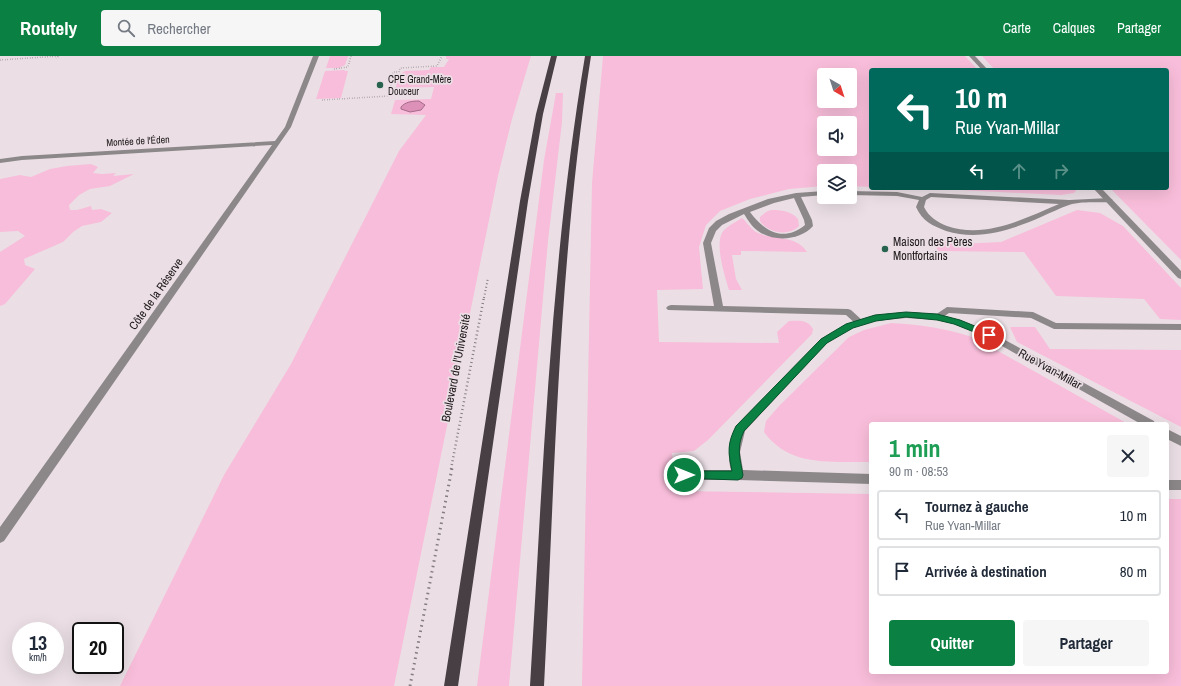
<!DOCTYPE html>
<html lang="fr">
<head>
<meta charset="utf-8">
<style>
  :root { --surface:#fff; --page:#f6f6f7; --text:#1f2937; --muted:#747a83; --line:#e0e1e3; --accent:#0b8043 }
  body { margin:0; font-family:"Archivo Narrow",sans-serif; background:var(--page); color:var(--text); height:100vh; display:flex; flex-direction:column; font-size:15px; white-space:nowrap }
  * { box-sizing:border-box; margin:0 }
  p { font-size:13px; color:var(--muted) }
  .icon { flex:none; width:22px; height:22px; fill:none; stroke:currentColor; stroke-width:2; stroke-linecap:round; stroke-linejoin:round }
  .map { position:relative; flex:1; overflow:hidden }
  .side { position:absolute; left:869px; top:366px; width:300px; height:252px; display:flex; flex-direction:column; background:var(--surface); border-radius:4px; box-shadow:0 4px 16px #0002 }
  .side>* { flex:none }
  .top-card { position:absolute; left:869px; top:12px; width:300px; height:122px; border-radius:4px; box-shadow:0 4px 16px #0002; background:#00695c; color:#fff; overflow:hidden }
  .needle { width:26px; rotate:141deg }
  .controls { position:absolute; left:817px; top:12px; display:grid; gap:8px }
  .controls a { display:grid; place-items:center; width:40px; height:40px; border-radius:4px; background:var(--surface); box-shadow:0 4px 16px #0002; font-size:20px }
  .speed { position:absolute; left:12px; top:566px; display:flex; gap:8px; font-size:20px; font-weight:700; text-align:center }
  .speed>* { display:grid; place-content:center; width:52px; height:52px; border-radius:50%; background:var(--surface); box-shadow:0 4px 16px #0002; line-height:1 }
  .speed small { font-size:10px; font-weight:400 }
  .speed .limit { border:2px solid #111; border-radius:6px; background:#fff; color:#111 }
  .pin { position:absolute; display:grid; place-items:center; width:34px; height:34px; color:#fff; margin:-17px; border:2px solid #fff; border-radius:50%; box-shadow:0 1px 4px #0007 }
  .me { position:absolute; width:44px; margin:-22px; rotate:90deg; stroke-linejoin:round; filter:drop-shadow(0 0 3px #0008) }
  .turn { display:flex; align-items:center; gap:14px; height:84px; padding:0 20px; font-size:18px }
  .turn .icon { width:52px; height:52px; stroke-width:2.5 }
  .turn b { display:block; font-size:28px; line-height:34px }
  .lanes { display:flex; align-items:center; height:38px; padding:0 20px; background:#0003; justify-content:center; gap:20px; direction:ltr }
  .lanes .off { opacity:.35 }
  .round { display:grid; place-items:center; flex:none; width:42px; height:42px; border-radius:4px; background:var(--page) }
  .summary { display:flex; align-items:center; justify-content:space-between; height:68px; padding:0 20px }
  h1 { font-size:24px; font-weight:700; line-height:30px; color:#1e9e55 }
  .action { display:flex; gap:8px; margin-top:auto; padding:8px 20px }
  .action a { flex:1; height:46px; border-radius:4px; background:var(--accent); color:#fff; font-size:16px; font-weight:700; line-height:46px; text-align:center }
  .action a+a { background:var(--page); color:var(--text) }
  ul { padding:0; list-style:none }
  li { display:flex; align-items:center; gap:12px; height:50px; margin:0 8px 6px; padding:0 12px; border:2px solid var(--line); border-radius:4px }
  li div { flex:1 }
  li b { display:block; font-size:15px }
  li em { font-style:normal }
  header { display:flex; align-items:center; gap:24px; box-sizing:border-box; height:56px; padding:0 20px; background:var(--accent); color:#fff }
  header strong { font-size:19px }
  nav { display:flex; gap:22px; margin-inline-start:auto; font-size:14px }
  .search { width:280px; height:36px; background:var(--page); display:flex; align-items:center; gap:10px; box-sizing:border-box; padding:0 14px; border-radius:4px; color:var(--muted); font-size:15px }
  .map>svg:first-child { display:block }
  .green { fill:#f8bdda; fill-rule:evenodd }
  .water { fill:#dd90b8; stroke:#a36c89 }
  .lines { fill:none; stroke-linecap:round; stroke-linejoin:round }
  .path-far3 { stroke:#857d80; stroke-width:1.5; stroke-dasharray:0.5 2; stroke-linecap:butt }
  .path-far2 { stroke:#857d80; stroke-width:2; stroke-dasharray:1 2.5; stroke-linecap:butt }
  .path-far1 { stroke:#857d80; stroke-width:2.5; stroke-dasharray:1 3; stroke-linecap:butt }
  .path { stroke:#857d80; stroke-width:3; stroke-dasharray:1.5 4; stroke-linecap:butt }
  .service { fill:#8c888a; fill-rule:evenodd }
  .minor { fill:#8c888a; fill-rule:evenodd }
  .primary { fill:#473f43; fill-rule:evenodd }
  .route { fill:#0b8043; stroke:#07532c }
  .poi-dot { fill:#26624d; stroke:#ebdfe5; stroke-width:1.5 }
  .labels { text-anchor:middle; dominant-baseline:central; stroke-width:3.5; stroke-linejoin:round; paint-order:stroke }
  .far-poi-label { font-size:10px; fill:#1d191a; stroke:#ebdfe5; text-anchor:start }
  .far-street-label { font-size:10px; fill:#1d191a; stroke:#ebdfe5 }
  .poi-label { font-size:12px; fill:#1d191a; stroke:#ebdfe5; text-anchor:start }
  .street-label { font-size:12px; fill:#1d191a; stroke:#ebdfe5 }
</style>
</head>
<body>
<header>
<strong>Routely</strong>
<div class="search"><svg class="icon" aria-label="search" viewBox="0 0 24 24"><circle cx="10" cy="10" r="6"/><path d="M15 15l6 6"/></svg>Rechercher</div>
<nav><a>Carte</a><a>Calques</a><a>Partager</a></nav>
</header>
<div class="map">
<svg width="1181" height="630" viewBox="0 0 1181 630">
  <rect width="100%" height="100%" fill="#ebdfe5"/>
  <g class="green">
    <path d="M330,0H348L345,9L339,12H326Z"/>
    <path d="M446,0H531L512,63L498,120L394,630H120L224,419L291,308L399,95L426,59L391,58L395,44L431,43L434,31L396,32L398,20L405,15L429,14L431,11H444L449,3H446Z"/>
    <path d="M603,0H965L978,14H871V131L850,130V115H824V130L789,133L750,143L720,155L706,169L699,191L703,233L657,234L659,286L779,287L777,276L789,265C799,265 807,263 813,273L812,278L708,384L694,395L672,397L677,435L871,438V616H1167V443H1181V630H582L592,127ZM824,19H850V45H824ZM824,67H850V93H824Z"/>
    <path d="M982,0H1181V204L1110,132H1167V14H995Z"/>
    <path d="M345,14L344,15H348L341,42L316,43L325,15Z"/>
    <path d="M556,37H563L562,66L548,185L509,630H477L544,104Z"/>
    <path d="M91,108L98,111L93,117L102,118L116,117L113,120L134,118L110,130L90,133L79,139L69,149L70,154H77L91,150L92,154L101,153L112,157L101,166L82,170L73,176L63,186L24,203L25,209L35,213L5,248L0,250V196L25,180L18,175L0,176V123L20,119L31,121L50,113L67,110Z"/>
    <path d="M958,132H1078L1074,137L1061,139L959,134Z"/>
    <path d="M771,154C782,154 791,155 798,163L799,170C788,181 768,177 760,165V161L766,156Z"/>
    <path d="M1077,154L1100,157L1123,170L1181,232V264L1160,263L1144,243L1056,240L1024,196L938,195L932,183L959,188L1001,186Z"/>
    <path d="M742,162C747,166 750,172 756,176C773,185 796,178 807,196L741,195V199H732L736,223L742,234H729C725,221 715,190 722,177C725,171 736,166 742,162Z"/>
    <path d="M891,267C923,269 945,272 975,282L1128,368H871V406C832,405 790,412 764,376L766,365L779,350L849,281L864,274Z"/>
    <path d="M1010,271H1035L1050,293L1181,294V371L1017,286Z"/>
  </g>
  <path class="water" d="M419,45L425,49L421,54L410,56L401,53V51C405,46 412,45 419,45Z"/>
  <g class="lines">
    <g class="path-far3">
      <path d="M0,4L59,0L56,2"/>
      <path d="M334,13L348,11L351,0"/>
      <path d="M390,33L396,32"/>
      <path d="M322,44L389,40L393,16H399L400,12L437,10L442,0"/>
    </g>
    <path class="path-far2" d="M484,242L488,222"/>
    <path class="path-far1" d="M451,413L484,241"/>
    <path class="path" d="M410,630L452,412"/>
    <g class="service">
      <path d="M824,135V139L801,141L812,164L813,170C800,185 773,186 758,175C752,171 748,164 744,158L722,169L716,175L711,187L723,250L848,253L851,254L863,265L865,267L863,269H857L846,259L668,254L666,252L668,250L671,249L714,250L703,187L709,172L716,165L729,158L768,143L796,137ZM794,142L804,164L805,169C783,187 764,175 750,156L774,147Z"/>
      <path d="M850,135L897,136L922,141L930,137L1069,144L1109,142L1113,144L1109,146C1097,147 1081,145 1069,149C1060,152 1050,157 1041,161C1011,174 979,185 946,175C933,170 922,165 916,151L919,144L897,140L850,139ZM931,141L1059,148C1023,163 986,183 947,170C937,166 929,161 924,151L926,144Z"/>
      <path d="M947,251L1033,256L1056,267L1181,268V274L1054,273L1031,262L949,257L940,263H934L932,261Z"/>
      <path d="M684,414H738L742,416L744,419L742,422L738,424H684L680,422L678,419L680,416Z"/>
    </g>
    <g class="minor">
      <path d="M313,0H319L291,71L4,485L0,487V471L272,89L22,104L0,107V103L22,100L275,85L285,71Z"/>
      <path d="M969,0H975L988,14H982Z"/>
      <path d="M1093,132H1101L1181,215V223L1178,222Z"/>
      <path d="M906,256L937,258L960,264L992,277L1154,365L1155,368H1141L986,281L954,268L937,264L906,262L875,265L852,272L827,287L745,375L740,396L743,414L871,418V428L738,424L734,422C726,406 728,386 736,370L821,283L846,268L875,259Z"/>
      <path d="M1167,373L1181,380V390L1167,383Z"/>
      <rect x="1167" y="424" width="14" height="10"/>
    </g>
    <g class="primary">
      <path d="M551,0H557L543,58L528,145L458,630H444L520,145L536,58Z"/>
      <path d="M585,0H591C558,208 555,420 544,630H530C543,420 550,208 585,0Z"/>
    </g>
  </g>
  <path class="route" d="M906,256L937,258L960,264L992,277L994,279L989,282L954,268L937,264L906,261L876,265L853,272L827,287L744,375C736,392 740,402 743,419L742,422L738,424L680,422L679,419L680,416L684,415H732C728,396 727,388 736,370L821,283L846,268L875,259Z"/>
  <g class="poi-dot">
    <circle cx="380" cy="29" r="4"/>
    <circle cx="885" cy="193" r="4"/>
  </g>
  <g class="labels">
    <g class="far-poi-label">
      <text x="388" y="23">CPE Grand-Mère<tspan x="388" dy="12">Douceur</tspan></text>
    </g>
    <g class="far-street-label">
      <text transform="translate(138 85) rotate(-3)">Montée de l'Éden</text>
    </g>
    <g class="poi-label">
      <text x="893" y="186">Maison des Pères<tspan x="893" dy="14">Montfortains</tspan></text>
    </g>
    <g class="street-label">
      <text transform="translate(156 238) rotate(-55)">Côte de la Réserve</text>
      <text transform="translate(456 312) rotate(-79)">Boulevard de l'Université</text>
      <text transform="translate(1050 313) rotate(29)">Rue Yvan-Millar</text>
    </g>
  </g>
</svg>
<div class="controls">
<a><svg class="needle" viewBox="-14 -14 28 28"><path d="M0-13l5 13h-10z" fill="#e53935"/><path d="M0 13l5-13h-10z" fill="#747a83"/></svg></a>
<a><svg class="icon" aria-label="sound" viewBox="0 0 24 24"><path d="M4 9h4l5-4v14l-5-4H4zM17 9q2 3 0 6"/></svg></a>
<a><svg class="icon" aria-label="layers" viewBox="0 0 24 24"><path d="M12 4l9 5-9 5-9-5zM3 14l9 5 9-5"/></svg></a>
</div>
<div class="speed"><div>13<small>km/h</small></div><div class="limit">20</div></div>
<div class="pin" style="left:989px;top:279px;background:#d93025"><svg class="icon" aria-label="arrive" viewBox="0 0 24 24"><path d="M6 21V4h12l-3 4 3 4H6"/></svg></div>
<svg class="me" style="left:684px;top:419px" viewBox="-20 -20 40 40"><circle r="17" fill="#0b8043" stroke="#fff" stroke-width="3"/><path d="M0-11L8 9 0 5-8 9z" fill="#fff"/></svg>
<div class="top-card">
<div class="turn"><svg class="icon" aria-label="left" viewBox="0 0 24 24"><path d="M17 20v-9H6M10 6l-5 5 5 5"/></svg><div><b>10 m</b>Rue Yvan-Millar</div></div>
<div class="lanes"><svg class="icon" aria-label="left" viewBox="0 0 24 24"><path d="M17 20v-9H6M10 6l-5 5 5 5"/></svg><svg class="icon off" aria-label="ahead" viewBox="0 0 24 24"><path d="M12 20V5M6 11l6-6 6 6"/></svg><svg class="icon off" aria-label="right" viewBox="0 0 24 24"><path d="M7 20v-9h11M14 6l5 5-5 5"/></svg></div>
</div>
<section class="side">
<div class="summary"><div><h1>1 min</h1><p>90 m · 08:53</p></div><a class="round"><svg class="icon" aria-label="close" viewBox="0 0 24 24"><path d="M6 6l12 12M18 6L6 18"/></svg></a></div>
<ul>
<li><svg class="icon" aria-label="left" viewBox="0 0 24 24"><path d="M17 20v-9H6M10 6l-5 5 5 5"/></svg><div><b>Tournez à gauche</b><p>Rue Yvan-Millar</p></div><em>10 m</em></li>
<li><svg class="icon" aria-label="arrive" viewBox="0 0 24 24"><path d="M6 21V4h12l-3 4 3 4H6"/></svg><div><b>Arrivée à destination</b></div><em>80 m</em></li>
</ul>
<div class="action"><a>Quitter</a><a>Partager</a></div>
</section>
</div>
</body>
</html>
